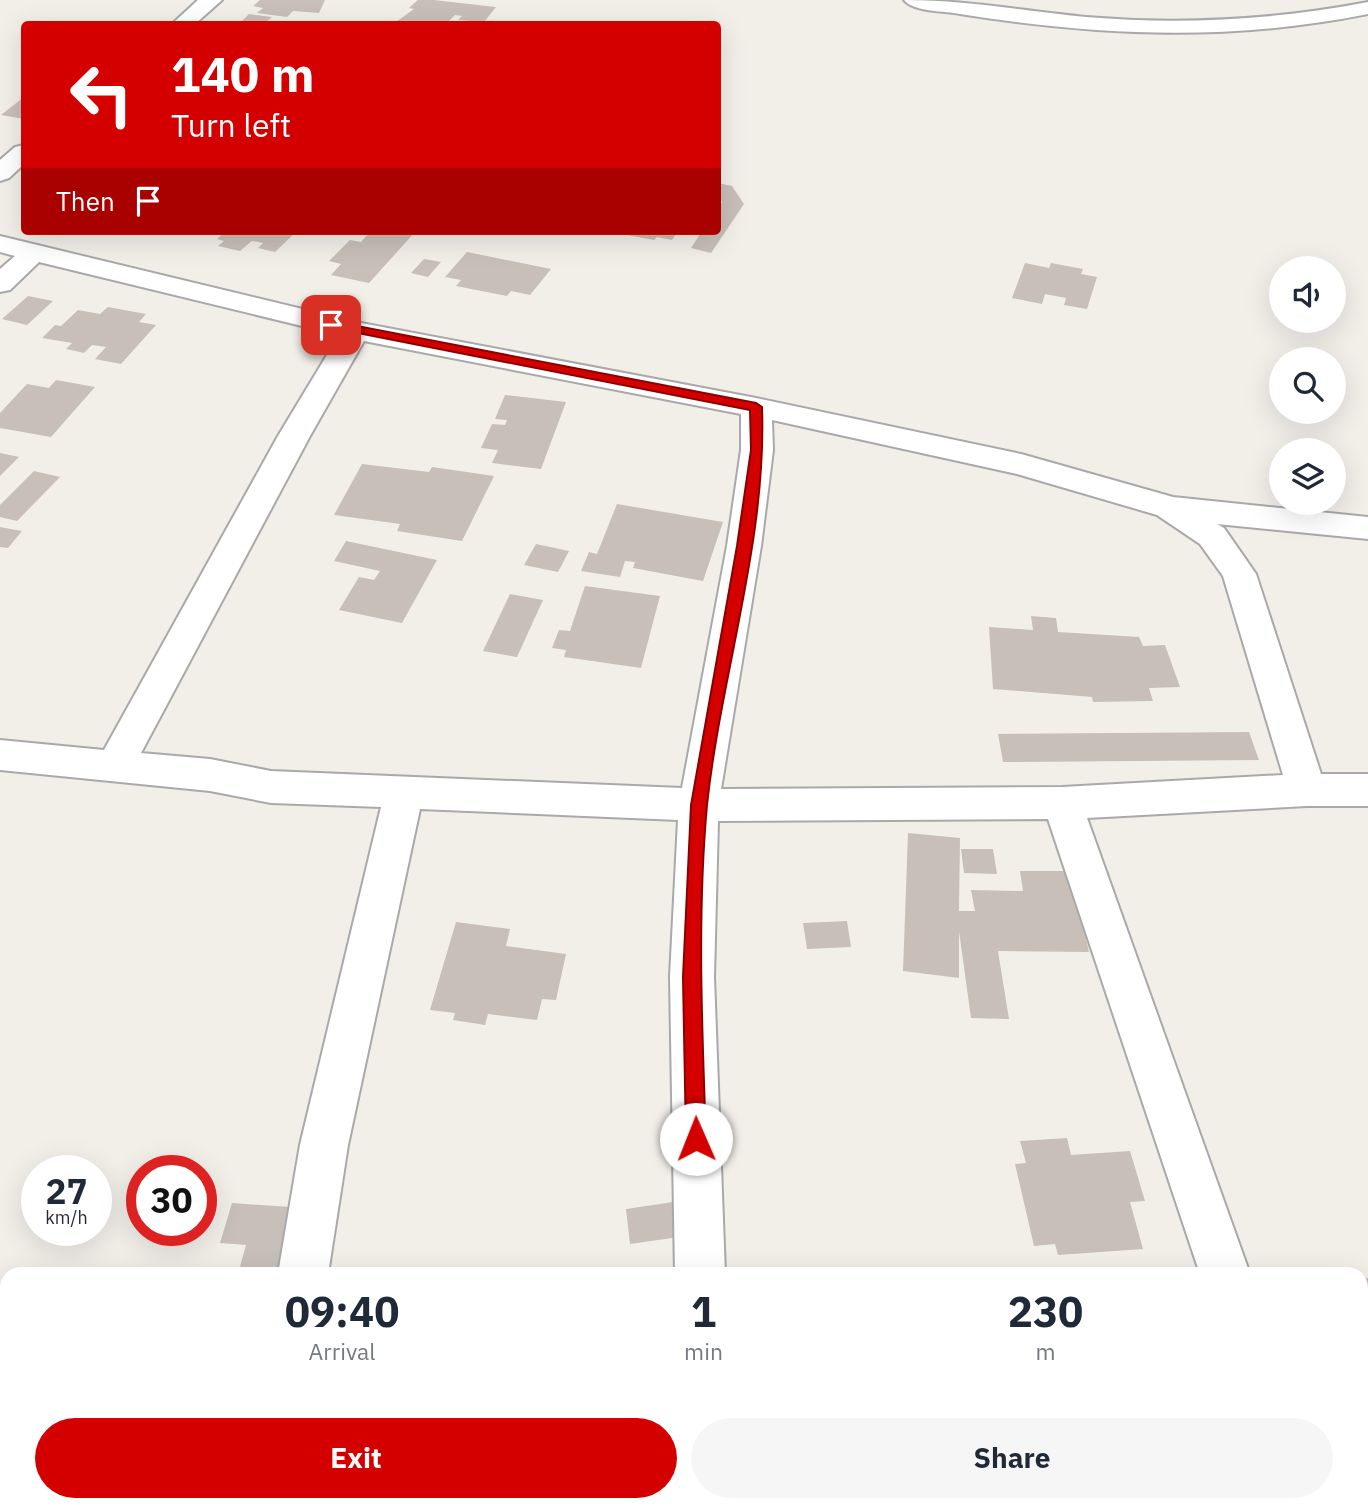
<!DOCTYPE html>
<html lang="en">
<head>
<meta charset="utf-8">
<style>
  :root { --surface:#fff; --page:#f6f6f7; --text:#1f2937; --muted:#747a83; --accent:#d40000 }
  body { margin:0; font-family:"IBM Plex Sans",sans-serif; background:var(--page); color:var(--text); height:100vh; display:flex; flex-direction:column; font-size:26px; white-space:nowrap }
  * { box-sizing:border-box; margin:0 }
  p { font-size:23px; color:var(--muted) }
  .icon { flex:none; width:38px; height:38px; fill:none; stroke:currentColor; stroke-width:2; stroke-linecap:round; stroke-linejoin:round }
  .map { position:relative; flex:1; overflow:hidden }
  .side { position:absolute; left:0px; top:1267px; width:1368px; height:245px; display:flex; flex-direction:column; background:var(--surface); border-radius:21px 21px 0 0; box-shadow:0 7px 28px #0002 }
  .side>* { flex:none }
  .hud { position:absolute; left:21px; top:21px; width:700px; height:214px; border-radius:7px; box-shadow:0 7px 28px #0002; background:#d40000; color:#fff; overflow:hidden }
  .fabs { position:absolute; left:1269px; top:256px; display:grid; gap:14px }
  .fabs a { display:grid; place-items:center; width:77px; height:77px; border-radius:50%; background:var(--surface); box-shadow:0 7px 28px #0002; font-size:35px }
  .speed { position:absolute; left:21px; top:1155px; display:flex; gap:14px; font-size:35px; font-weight:700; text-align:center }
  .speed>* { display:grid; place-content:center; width:91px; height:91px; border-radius:50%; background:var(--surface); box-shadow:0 7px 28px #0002; line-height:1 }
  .speed small { font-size:18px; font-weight:400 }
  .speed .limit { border:10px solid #d22; background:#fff; color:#111 }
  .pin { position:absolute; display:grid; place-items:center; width:60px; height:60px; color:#fff; margin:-30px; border-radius:14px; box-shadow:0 4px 10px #0006 }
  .me { position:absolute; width:77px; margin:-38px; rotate:359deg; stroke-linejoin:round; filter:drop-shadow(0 0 5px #0008) }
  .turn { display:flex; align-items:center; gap:24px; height:147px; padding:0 35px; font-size:32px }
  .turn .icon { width:91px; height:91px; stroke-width:2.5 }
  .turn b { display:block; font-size:49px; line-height:60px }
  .then { display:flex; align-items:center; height:66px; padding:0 35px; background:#0003; gap:14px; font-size:26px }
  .eta { display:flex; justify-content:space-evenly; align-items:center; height:119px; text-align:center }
  .eta b { font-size:42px; font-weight:800; line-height:49px }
  .cta { display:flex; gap:14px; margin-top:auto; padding:14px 35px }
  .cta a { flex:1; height:80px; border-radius:42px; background:var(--accent); color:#fff; font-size:28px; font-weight:800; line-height:80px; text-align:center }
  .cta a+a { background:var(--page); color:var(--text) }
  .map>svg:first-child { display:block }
  .building { fill:#c7bfb8 }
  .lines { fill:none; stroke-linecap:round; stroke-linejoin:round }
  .minor-casing { stroke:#a9a9a9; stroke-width:4 }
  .minor { fill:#fff; fill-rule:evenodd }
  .route { fill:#d40000; stroke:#8a0000; stroke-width:2 }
</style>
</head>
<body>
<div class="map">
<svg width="1368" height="1512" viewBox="0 0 1368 1512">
  <rect width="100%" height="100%" fill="#f2efe9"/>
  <g class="building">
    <path d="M260,0H325L319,13L293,11L287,17L257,13L263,8L253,6Z"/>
    <path d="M418,0H434L496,7L484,22L458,20L462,16L455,15L446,24H393L414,9L409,8Z"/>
    <path d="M249,14L272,17L264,24L241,22Z"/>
    <path d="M24,97V119L1,115Z"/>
    <path d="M718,183L732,186L744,204L711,253L691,248L702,231H718V209L722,202L718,194Z"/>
    <path d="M226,231H297L275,252L258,248L263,243L252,241L240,251L218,246L224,241L217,239Z"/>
    <path d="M371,231L415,232L369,283L331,275L341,264L329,261L350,240L361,242Z"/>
    <path d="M623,231H678L672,240L657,237L654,240L621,234Z"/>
    <path d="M467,252L551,269L530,295L511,291L507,296L456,286L461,280L445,277Z"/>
    <path d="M424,259L441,262L428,277L411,273Z"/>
    <path d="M1025,263L1049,268L1051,263L1083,269L1081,274L1097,277L1087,309L1064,305L1066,298L1045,294L1042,304L1012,298Z"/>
    <path d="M28,296L53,301L27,325L2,319Z"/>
    <path d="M108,307L146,314L139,322L156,325L121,364L95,359L106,347L92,345L84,353L66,349L72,343L42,338L55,325L61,326L78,310L100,314Z"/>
    <path d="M56,380L95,387L51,437L0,428V413L27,384L49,388Z"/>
    <path d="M505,395L566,402L541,469L492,463L498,450L481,448L492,424L505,425L507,420L495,419Z"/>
    <path d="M0,453L19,457L0,476Z"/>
    <path d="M362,464L429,472L432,467L494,476L462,541L397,531L400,524L334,515Z"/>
    <path d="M34,471L60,477L17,521L0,517V505Z"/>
    <path d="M617,504L723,522L703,581L633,568L635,562L625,561L620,577L581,571L589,552L597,554Z"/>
    <path d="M0,527L22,531L8,548L0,547Z"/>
    <path d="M346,541L437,560L402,623L339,610L359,577L374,580L380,571L334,561Z"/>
    <path d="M536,544L569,551L558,572L524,565Z"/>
    <path d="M585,586L660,596L641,668L564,657L566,650L552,648L559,630L570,631Z"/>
    <path d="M510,594L543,600L517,657L483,651Z"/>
    <path d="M1031,616L1056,618L1058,632L1139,637L1143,646L1165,645L1180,687L1149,688L1153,701L1093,702L1092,697L993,689L989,627L1033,630Z"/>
    <path d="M1249,732L1259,760L1003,762L998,734Z"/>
    <path d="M908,833L960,838L959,911H975L971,890L1023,891L1020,871H1071L1089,952L998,951L1009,1019L971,1018L959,931V978L903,971Z"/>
    <path d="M961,849H993L997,874L964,873Z"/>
    <path d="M847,921L851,947L807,949L803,923Z"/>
    <path d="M456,922L510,929L506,946L566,954L556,1000L542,999L537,1020L488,1014L485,1025L453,1020L455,1013L430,1010Z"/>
    <path d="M1067,1138L1071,1155L1130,1151L1145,1201L1130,1202L1143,1249L1058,1255L1055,1244L1034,1246L1015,1164L1026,1163L1020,1141Z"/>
    <path d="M680,1201L686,1236L630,1244L626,1209Z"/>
    <path d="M232,1203L305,1208L289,1274H238L246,1245L220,1243Z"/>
    <path d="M1368,1278V1425L1362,1426V1279Z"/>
    <path d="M0,1437L7,1442V1479L0,1488Z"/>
    <path d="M1061,1505H1128L1129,1512H1062Z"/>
  </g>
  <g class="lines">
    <g class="minor-casing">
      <g id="minor">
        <path d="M198,0H222L195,24H172Z"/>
        <path d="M904,0C966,0 1025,11 1086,17C1181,25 1274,20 1368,2V14C1229,42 1099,36 960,14C946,11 913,12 904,0Z"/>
        <path d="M24,145V164L9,178L0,181V160L15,147Z"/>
        <path d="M0,236L356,322L756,398L1021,454L1173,497L1368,517V539L1217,524L1224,528L1256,574L1321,774H1368V806H1307L1087,818L1250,1274H1200L1048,819L718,821L714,977L725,1274H675L670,977L678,820L420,809L348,1145L328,1274H278L300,1145L381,807L271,803L210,791L0,770V740L104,750L278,436L339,335L39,262L10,290L0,292V269L15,256L0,252ZM364,341L741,414V450L727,546L682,788L271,771L210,759L141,753L310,436ZM772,420L1017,474L1157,515L1200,544L1223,576L1283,775L1062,787L721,789L761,546L773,450Z"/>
        <rect x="0" y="1389" width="7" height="54"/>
        <path d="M237,1505H293L292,1512H236Z"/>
        <rect x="679" y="1505" width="56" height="7"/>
        <path d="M1277,1505H1333L1335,1512H1279Z"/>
      </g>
    </g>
    <use href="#minor" class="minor"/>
  </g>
  <path class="route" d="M331,321L756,403L762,407C767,541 721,673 707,805C697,916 702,1028 706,1139L703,1146L696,1149L689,1146L686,1139L683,977L691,805L737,546L751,450L750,410L327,327V322Z"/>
</svg>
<div class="fabs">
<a><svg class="icon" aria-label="sound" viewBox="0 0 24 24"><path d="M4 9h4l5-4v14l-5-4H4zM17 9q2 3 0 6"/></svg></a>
<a><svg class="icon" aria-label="search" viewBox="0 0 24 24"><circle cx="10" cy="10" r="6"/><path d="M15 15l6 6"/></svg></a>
<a><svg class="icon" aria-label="layers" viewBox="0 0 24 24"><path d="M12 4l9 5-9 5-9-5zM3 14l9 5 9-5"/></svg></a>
</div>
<div class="speed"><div>27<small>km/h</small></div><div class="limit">30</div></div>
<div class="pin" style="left:331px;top:325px;background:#d93025"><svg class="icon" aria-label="arrive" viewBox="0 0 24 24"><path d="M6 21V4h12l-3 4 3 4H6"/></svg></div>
<svg class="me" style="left:696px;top:1139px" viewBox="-20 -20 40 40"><circle r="19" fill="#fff"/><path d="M0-13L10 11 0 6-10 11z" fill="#d40000"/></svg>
<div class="hud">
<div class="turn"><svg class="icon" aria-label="left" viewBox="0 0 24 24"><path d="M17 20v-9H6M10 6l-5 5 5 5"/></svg><div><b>140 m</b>Turn left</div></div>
<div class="then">Then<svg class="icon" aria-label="arrive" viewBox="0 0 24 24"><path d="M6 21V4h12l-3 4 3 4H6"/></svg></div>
</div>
<section class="side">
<div class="eta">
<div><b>09:40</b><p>Arrival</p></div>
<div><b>1</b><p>min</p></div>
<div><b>230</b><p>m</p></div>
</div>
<div class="cta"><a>Exit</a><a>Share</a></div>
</section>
</div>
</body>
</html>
